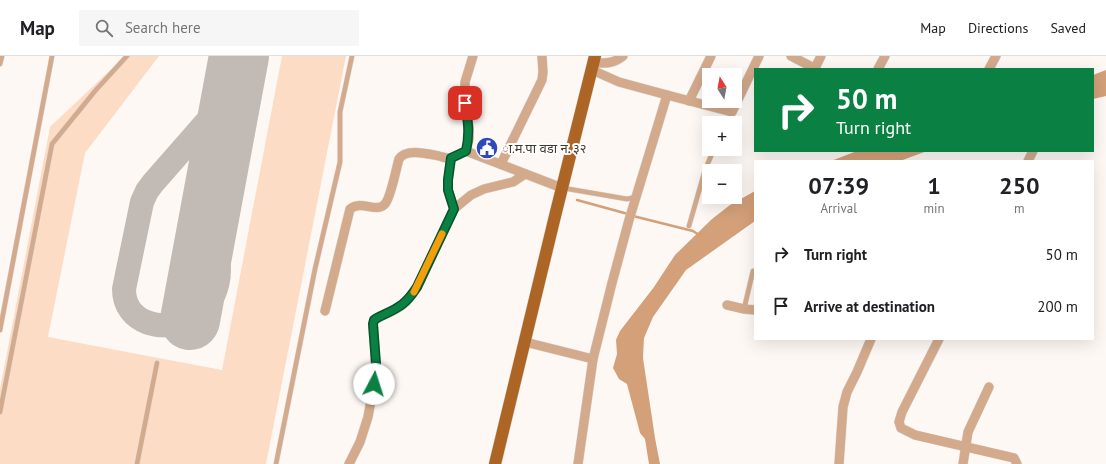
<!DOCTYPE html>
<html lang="en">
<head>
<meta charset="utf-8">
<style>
  :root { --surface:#fff; --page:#f6f6f6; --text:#202124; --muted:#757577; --line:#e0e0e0 }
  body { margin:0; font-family:"PT Sans","Noto Sans Devanagari",sans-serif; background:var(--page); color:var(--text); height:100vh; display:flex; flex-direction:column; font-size:15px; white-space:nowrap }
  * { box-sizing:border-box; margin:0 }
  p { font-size:13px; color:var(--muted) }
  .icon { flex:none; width:22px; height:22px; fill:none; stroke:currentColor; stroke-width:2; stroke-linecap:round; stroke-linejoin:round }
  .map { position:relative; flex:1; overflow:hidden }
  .details { position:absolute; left:754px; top:104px; width:340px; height:180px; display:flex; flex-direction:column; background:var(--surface); border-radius:0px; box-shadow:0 4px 16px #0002 }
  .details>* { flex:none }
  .banner { position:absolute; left:754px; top:12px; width:340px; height:84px; border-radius:0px; box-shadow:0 4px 16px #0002; background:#0b8043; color:#fff; overflow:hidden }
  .needle { width:26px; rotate:349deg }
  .buttons { position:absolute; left:702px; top:12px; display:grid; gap:8px }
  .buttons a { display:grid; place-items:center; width:40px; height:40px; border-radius:0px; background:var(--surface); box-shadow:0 4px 16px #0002; font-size:20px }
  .pin { position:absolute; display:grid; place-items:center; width:34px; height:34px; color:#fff; margin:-17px; border-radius:8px; box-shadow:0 2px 6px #0006 }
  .me { position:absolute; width:44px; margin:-22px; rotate:5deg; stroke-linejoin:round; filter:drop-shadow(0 0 3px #0008) }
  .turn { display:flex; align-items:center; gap:14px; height:84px; padding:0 16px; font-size:18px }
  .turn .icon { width:52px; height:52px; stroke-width:2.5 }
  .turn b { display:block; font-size:28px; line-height:34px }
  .eta { display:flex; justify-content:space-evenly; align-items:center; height:68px; text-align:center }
  .eta b { font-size:24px; font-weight:700; line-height:28px }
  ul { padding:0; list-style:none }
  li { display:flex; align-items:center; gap:12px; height:52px; padding:0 16px }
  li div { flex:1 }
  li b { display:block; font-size:15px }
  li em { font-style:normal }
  header { display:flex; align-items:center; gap:24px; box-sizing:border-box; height:56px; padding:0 20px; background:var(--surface); border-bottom:1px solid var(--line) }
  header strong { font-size:19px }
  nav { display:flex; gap:22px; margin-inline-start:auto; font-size:14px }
  .search { width:280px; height:36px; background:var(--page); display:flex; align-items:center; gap:10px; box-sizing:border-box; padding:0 14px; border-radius:0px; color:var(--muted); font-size:15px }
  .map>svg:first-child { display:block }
  .green { fill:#fddcc5 }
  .water { fill:#d3a079 }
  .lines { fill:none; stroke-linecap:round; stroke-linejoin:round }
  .stream { stroke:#d3a079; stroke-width:2.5 }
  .taxiway { stroke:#c1bab5; stroke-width:24 }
  .runway { stroke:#c1bab5; stroke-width:60 }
  .lane-casing { stroke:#dbd5d1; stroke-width:5.5 }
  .street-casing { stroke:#dbd5d1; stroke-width:10 }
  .primary-casing { stroke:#dbd5d1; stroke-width:13 }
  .lane { stroke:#d3aa8c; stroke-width:4.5 }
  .street { stroke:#d3aa8c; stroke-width:9 }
  .primary { stroke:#ac6524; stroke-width:12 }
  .route-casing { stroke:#07532c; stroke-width:10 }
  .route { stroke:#0b8043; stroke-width:7 }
  .slow { stroke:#f59e0b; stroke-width:7 }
  .labels { text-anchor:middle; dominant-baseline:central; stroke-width:4; stroke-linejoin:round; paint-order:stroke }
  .poi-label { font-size:13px; fill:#42372f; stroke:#fff; text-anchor:start }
</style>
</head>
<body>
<header>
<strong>Map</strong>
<div class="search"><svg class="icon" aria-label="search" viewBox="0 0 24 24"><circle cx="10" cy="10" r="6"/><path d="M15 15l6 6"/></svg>Search here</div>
<nav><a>Map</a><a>Directions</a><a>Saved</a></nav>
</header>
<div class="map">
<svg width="1106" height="408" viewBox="0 0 1106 408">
  <rect width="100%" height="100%" fill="#fdf8f4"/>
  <path class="green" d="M125,0H159L85,97L48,281L222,314L282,0H346L266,408H0V333L50,71Z"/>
  <g class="water">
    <path d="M1106,14V40L1093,43V19Z"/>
    <path d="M857,95H927L900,105H831Z"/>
    <path d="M755,135V165L686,214L653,261L644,282L643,302L655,382L660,408H649L645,383L640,377L627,328L619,323L613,312L617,298L616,284L620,275L654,231L675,199L712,163L730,149Z"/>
  </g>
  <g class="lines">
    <g class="stream">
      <path d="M577,144L628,158"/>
      <path d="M633,160L693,175L699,179"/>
    </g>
    <path class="taxiway" d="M210,160C208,173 211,185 215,198C216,203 219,208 219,213C219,222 217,232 213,240C208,250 200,258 190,263C164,277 124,268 124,233L142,146L147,135L153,127L224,46L231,33L236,20"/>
    <path class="runway" d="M190,264L239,0"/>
    <g class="lane-casing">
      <g id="lane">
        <path d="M0,8L2,0"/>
        <path d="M727,67L732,56"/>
        <path d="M563,132L627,143L636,141"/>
        <path d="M689,170L705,114L714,93"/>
        <path d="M744,253L753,215"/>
        <path d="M0,274L52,0"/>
        <path d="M0,356L52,88L95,35L127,0"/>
        <path d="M137,408L157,307"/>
        <path d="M276,408L315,213L340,106V56L352,0"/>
      </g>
    </g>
    <g class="street-casing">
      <g id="street">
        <path d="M473,0L465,26V47L469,71V83L466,95L562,132"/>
        <path d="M791,0L816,13"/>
        <path d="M594,7C606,7 613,8 623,0"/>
        <path d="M815,12L821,0"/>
        <path d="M878,13L885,0"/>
        <path d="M989,13L996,0"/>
        <path d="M592,14L619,26L667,39L732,56L759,0"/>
        <path d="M689,45L711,0"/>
        <path d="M451,102L448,124V134L454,153"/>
        <path d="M1028,105L1033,95"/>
        <path d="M501,108L542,24L543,16L542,0"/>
        <path d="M727,249L744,253L755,254"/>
        <path d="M325,255L350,153C362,143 376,158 385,148C391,141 396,113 399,103C406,92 428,98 439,100C443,101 447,103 451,102C456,101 461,97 466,95"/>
        <path d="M939,283L902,356L899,366L901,372L915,379L1014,402L1017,408"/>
        <path d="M525,286L593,303"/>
        <path d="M349,408L360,386L368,361L374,328L376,308L373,268L374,264L377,262C397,253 405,251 417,231L454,153L471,139L484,133L513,126L525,118"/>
        <path d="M578,408L593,303L612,227L629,164L667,39"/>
        <path d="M839,408L843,351L847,336L857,316L871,283"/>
        <path d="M963,408L968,376L989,331"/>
      </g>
    </g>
    <g class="primary-casing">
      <path id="primary" d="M495,408L556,156L595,0"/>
    </g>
    <use href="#lane" class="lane"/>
    <use href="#street" class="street"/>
    <use href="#primary" class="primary"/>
  </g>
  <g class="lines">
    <g class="route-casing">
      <path id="route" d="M374,328L376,308L373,268L374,264L377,262C397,252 404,251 417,231L454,153L448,134V124L451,102L466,95C470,77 468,65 465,47"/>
    </g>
    <use href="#route" class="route"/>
    <path class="slow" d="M414,236L442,178"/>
  </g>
  <defs>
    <g id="civic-disc" transform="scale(1.15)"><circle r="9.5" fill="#2f49ba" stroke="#fff"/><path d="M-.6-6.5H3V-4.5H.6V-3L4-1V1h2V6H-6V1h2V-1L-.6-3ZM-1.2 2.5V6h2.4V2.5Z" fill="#fff"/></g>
  </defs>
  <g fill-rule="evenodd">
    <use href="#civic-disc" x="487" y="92"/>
  </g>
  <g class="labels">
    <g class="poi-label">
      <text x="502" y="92">ा.म.पा वडा न. ३२</text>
    </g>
  </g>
</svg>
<div class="buttons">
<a><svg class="needle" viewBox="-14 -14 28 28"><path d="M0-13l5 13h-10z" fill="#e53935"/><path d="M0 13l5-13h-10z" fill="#757577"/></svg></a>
<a>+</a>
<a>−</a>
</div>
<div class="pin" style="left:465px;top:47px;background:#d93025"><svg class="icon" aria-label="arrive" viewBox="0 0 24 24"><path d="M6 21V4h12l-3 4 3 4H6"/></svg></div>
<svg class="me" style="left:374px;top:328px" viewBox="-20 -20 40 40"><circle r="19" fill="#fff"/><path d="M0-13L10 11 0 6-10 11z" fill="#0b8043"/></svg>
<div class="banner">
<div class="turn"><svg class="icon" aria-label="right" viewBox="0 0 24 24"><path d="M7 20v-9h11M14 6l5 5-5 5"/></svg><div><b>50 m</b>Turn right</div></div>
</div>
<section class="details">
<div class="eta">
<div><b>07:39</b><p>Arrival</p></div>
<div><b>1</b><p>min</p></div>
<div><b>250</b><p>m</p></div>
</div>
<ul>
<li><svg class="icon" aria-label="right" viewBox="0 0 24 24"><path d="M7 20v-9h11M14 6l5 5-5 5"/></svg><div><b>Turn right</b></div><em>50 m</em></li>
<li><svg class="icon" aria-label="arrive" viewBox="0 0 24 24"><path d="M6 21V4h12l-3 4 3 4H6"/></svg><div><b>Arrive at destination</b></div><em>200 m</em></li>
</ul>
</section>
</div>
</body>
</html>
